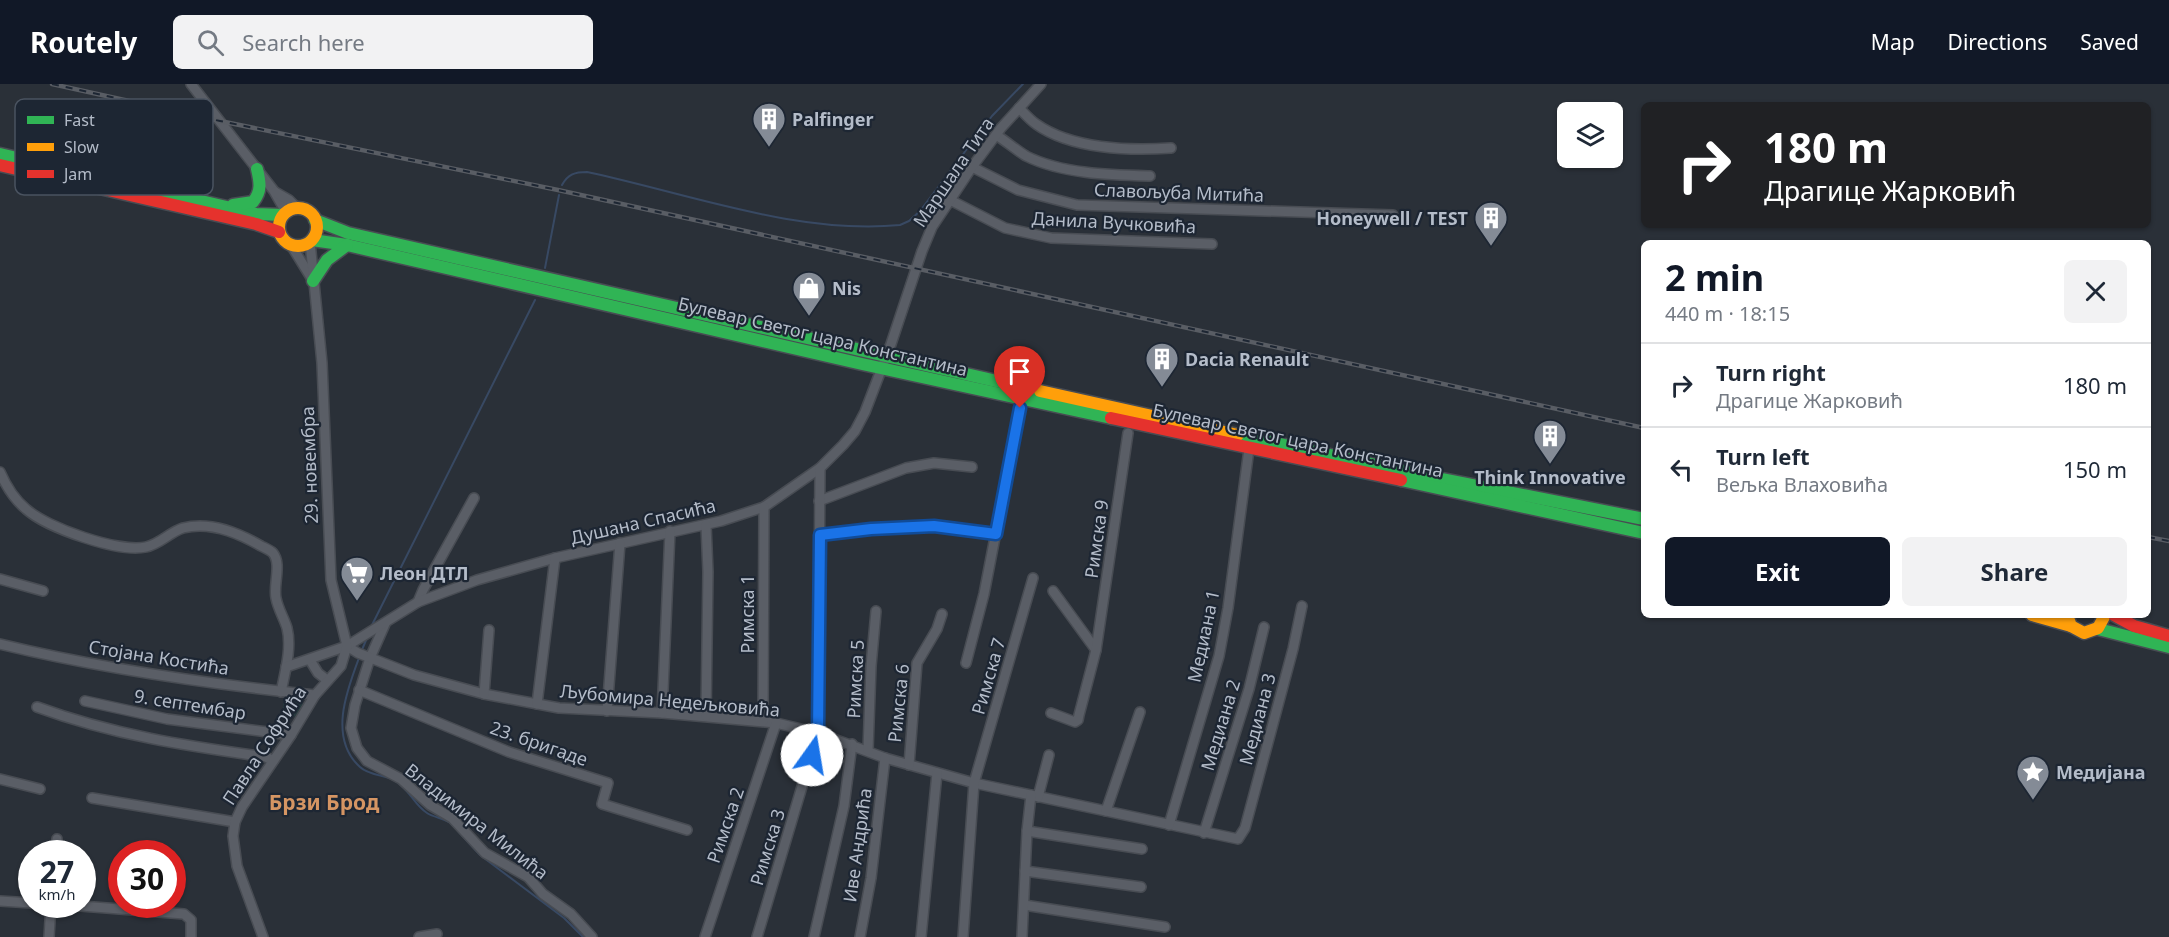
<!DOCTYPE html>
<html lang="en">
<head>
<meta charset="utf-8">
<style>
  :root { --surface:#fff; --page:#f2f2f3; --text:#1f2937; --muted:#747a83; --line:#e0e1e3; --accent:#111827 }
  body { margin:0; font-family:"Noto Sans",sans-serif; background:var(--page); color:var(--text); height:100vh; display:flex; flex-direction:column; font-size:22px; white-space:nowrap }
  * { box-sizing:border-box; margin:0 }
  p { font-size:20px; color:var(--muted) }
  .icon { flex:none; width:33px; height:33px; fill:none; stroke:currentColor; stroke-width:2; stroke-linecap:round; stroke-linejoin:round }
  .map { position:relative; flex:1; overflow:hidden }
  .side { position:absolute; left:1641px; top:156px; width:510px; height:378px; display:flex; flex-direction:column; background:var(--surface); border-radius:9px; box-shadow:0 2px 4px #0004 }
  .side>* { flex:none }
  .top-card { position:absolute; left:1641px; top:18px; width:510px; height:126px; border-radius:9px; box-shadow:0 2px 4px #0004; background:#202124; color:#fff; overflow:hidden }
  .fabs { position:absolute; left:1557px; top:18px; display:grid; gap:12px }
  .fabs a { display:grid; place-items:center; width:66px; height:66px; border-radius:9px; background:var(--surface); box-shadow:0 2px 4px #0004; font-size:30px }
  .speed { position:absolute; left:18px; top:756px; display:flex; gap:12px; font-size:30px; font-weight:700; text-align:center }
  .speed>* { display:grid; place-content:center; width:78px; height:78px; border-radius:50%; background:var(--surface); box-shadow:0 2px 4px #0004; line-height:1 }
  .speed small { font-size:15px; font-weight:400 }
  .speed .limit { border:9px solid #d22; background:#fff; color:#111 }
  .pin { position:absolute; display:grid; place-items:center; width:51px; height:51px; color:#fff; margin:-62px -26px; border-radius:50% 50% 50% 0; rotate:-45deg; box-shadow:0 0 6px #0007 }
  .pin .icon { rotate:45deg }
  .me { position:absolute; width:66px; margin:-33px; rotate:13deg; stroke-linejoin:round; filter:drop-shadow(0 0 4px #0008) }
  .turn { display:flex; align-items:center; gap:21px; height:126px; padding:0 24px; font-size:27px }
  .turn .icon { width:78px; height:78px; stroke-width:2.5 }
  .turn b { display:block; font-size:42px; line-height:51px }
  .round { display:grid; place-items:center; flex:none; width:63px; height:63px; border-radius:9px; background:var(--page) }
  .overview { display:flex; align-items:center; justify-content:space-between; height:102px; padding:0 24px }
  h1 { font-size:36px; font-weight:700; line-height:45px; color:var(--accent) }
  .button { display:flex; gap:12px; margin-top:auto; padding:12px 24px }
  .button a { flex:1; height:69px; border-radius:9px; background:var(--accent); color:#fff; font-size:24px; font-weight:700; line-height:69px; text-align:center }
  .button a+a { background:var(--page); color:var(--text) }
  ul { padding:0; list-style:none }
  li { display:flex; align-items:center; gap:18px; height:84px; padding:0 24px; border-top:2px solid var(--line) }
  li div { flex:1 }
  li b { display:block; font-size:22px }
  li em { font-style:normal }
  header { display:flex; align-items:center; gap:36px; box-sizing:border-box; height:84px; padding:0 30px; background:var(--accent); color:#fff }
  header strong { font-size:28px }
  nav { display:flex; gap:33px; margin-inline-start:auto; font-size:21px }
  .search { width:420px; height:54px; background:var(--page); display:flex; align-items:center; gap:15px; box-sizing:border-box; padding:0 21px; border-radius:9px; color:var(--muted); font-size:22px }
  .map>svg:first-child { display:block }
  .park { fill:url(#park-crowns) }
  .lines { fill:none; stroke-linecap:round; stroke-linejoin:round }
  .stream { stroke:#384963; stroke-width:2 }
  .street-casing { stroke:#484c53; stroke-width:12 }
  .fast-casing { stroke:#484c53; stroke-width:15 }
  .slow-casing { stroke:#484c53; stroke-width:15 }
  .jam-casing { stroke:#484c53; stroke-width:15 }
  .street { stroke:#5a5e66; stroke-width:9 }
  .fast { stroke:#30b455; stroke-width:12 }
  .slow { stroke:#ff9f0a; stroke-width:12 }
  .jam { stroke:#e5322d; stroke-width:12 }
  .rail-casing { stroke:#595d64; stroke-width:4.5 }
  .rail { stroke:#1d2633; stroke-width:2; stroke-dasharray:7; stroke-linecap:butt }
  .route-casing { stroke:#114b97; stroke-width:15 }
  .route { stroke:#1a73e8; stroke-width:10 }
  .labels { text-anchor:middle; dominant-baseline:central; stroke-width:4.5; stroke-linejoin:round; paint-order:stroke }
  .poi-label { font-size:18px; font-weight:bold; fill:#b4bcc9; stroke:#1d2633; text-anchor:start }
  .street-label { font-size:18px; fill:#b4bcc9; stroke:#1d2633 }
  .quarter-label { font-size:21px; font-weight:bold; fill:#d59563; stroke:#1d2633 }
  .key { fill:#1d2633; stroke:#4a5360; stroke-width:1.5 }
  .key-label { font-size:16px; fill:#b4bcc9 }
</style>
</head>
<body>
<header>
<strong>Routely</strong>
<div class="search"><svg class="icon" aria-label="search" viewBox="0 0 24 24"><circle cx="10" cy="10" r="6"/><path d="M15 15l6 6"/></svg>Search here</div>
<nav><a>Map</a><a>Directions</a><a>Saved</a></nav>
</header>
<div class="map">
<svg width="2169" height="853" viewBox="0 0 2169 853">
  <defs>
    <pattern id="park-crowns" width="20" height="18" patternUnits="userSpaceOnUse" patternTransform="scale(1.5)"><rect width="20" height="18" fill="#273a3e"/><path d="M2 6a3 3 0 1 1 6 0M12 15a3 3 0 1 1 6 0" fill="none" stroke="#445559"/></pattern>
  </defs>
  <rect width="100%" height="100%" fill="#2a3038"/>
  <path class="park" d="M284,615L302,618L304,623L297,633L282,631Z"/>
  <g class="lines">
    <g class="stream">
      <path d="M562,101C568,90 575,88 587,88C687,109 797,151 900,141L909,137L920,127L992,32L1023,0"/>
      <path d="M545,184L559,111"/>
      <path d="M371,543L535,216"/>
      <path d="M361,568L367,554"/>
      <path d="M359,574C347,606 328,654 360,683C368,691 384,691 394,696C409,704 414,721 427,729C435,734 444,734 452,740"/>
      <path d="M458,747L480,771L564,834L583,853"/>
    </g>
    <g class="street-casing">
      <g id="street">
        <path d="M191,0L274,107L286,128"/>
        <path d="M1019,24C1024,29 1030,36 1036,40C1071,65 1129,67 1171,64"/>
        <path d="M996,51C1006,57 1016,66 1026,72C1062,90 1111,91 1150,92"/>
        <path d="M972,83L1018,106L1077,121L1393,131"/>
        <path d="M275,108L289,116L297,124"/>
        <path d="M950,116L1005,144L1051,154L1212,160"/>
        <path d="M291,161L312,195"/>
        <path d="M0,388C6,402 14,415 26,425C47,444 119,469 146,463C160,460 170,448 183,444C210,437 239,449 261,462C265,464 270,466 273,469C282,480 273,501 276,514C278,525 284,534 287,544C292,564 285,588 281,608"/>
        <path d="M819,417L906,384L934,379L972,383"/>
        <path d="M820,451L871,445L935,442L996,450"/>
        <path d="M0,495L43,507"/>
        <path d="M1053,507L1096,566"/>
        <path d="M418,518L423,506L474,414"/>
        <path d="M385,540L370,574L355,621L351,644L357,664L367,677L401,695L430,721L452,734L485,769L528,793L543,810L571,830L592,853"/>
        <path d="M0,560C103,585 210,600 315,611"/>
        <path d="M347,562L358,569L414,591L484,610L559,624L662,629L776,639L818,649L885,674L974,699L1238,755L1245,744L1293,565L1302,522"/>
        <path d="M310,576L318,589L327,596"/>
        <path d="M966,579L984,510L1020,324"/>
        <path d="M286,583L347,562L418,518L477,496L555,474L721,437L764,423L820,384L843,361L855,347L865,328L891,260L922,167L932,143L972,83L1001,44L1041,0"/>
        <path d="M359,606L509,668L608,699L602,720L687,746"/>
        <path d="M484,610L489,546"/>
        <path d="M85,617L167,635L291,651"/>
        <path d="M537,620L555,474"/>
        <path d="M37,623C113,651 187,662 266,673L273,677"/>
        <path d="M607,627L620,459"/>
        <path d="M662,629L670,447"/>
        <path d="M1051,629L1075,638L1078,636L1079,631L1096,566L1128,349"/>
        <path d="M706,632L708,488L706,441"/>
        <path d="M763,637L764,423"/>
        <path d="M868,666L871,582L876,527"/>
        <path d="M909,681L917,579L937,545L942,530"/>
        <path d="M0,695L40,705"/>
        <path d="M1038,713L1049,671"/>
        <path d="M92,714L235,738"/>
        <path d="M1106,727L1140,628"/>
        <path d="M1169,741L1219,572L1228,524L1249,365"/>
        <path d="M1027,747L1142,765"/>
        <path d="M1204,749L1249,605L1264,543"/>
        <path d="M56,770L57,755"/>
        <path d="M1025,787L1141,803"/>
        <path d="M0,817L32,819"/>
        <path d="M55,820L184,830L191,836V853"/>
        <path d="M1024,821L1165,843"/>
        <path d="M49,853L51,820"/>
        <path d="M263,853L237,782L233,752L235,738L242,723L291,651L315,611L341,582L347,562L331,496L322,279L310,158"/>
        <path d="M419,853L437,850"/>
        <path d="M705,853L776,639"/>
        <path d="M757,853L818,649L820,384"/>
        <path d="M814,853L844,722L852,660"/>
        <path d="M860,853L871,794L885,674"/>
        <path d="M921,853L937,689"/>
        <path d="M963,853L974,699L1033,494"/>
        <path d="M1022,853L1027,747L1031,711"/>
      </g>
    </g>
    <g class="fast-casing">
      <g id="fast">
        <path d="M0,70L256,130L283,131"/>
        <path d="M233,121L253,118C262,107 260,98 257,85"/>
        <path d="M315,136L348,149L1040,307"/>
        <path d="M312,156L347,161L862,280L1111,334"/>
        <path d="M313,197L327,176L347,161"/>
        <path d="M1238,351L1412,389L1644,435"/>
        <path d="M1401,396L1644,449"/>
        <path d="M2098,545L2169,563"/>
      </g>
    </g>
    <g class="slow-casing">
      <g id="slow">
        <circle cx="298" cy="143" r="19"/>
        <path d="M1040,307L1238,351"/>
        <path d="M2032,531L2071,542"/>
        <path d="M2067,531L2071,542L2084,549L2098,544L2105,531"/>
      </g>
    </g>
    <g class="jam-casing">
      <g id="jam">
        <path d="M0,81L256,140L279,148"/>
        <path d="M1111,334L1401,396"/>
        <path d="M2114,531L2134,542L2169,552"/>
      </g>
    </g>
    <use href="#street" class="street"/>
    <use href="#fast" class="fast"/>
    <use href="#slow" class="slow"/>
    <use href="#jam" class="jam"/>
    <g class="rail-casing">
      <g id="rail">
        <path d="M52,0L220,37L558,106L1644,344"/>
        <path d="M2148,453L2169,457"/>
      </g>
    </g>
    <use href="#rail" class="rail"/>
  </g>
  <g class="lines">
    <g class="route-casing">
      <path id="route" d="M812,671L818,649L820,451L871,445L934,442L996,450L1020,324"/>
    </g>
    <use href="#route" class="route"/>
  </g>
  <defs>
    <g id="building-pin" transform="scale(1.725)"><path d="M0 17L-7.5 6A9.5 9.5 0 1 1 7.5 6Z" fill="#848b96" stroke="#1d2633"/><path d="M-4-6H4V6H1V3H-1V6H-4ZM-2.5-4.3h1.7v1.8h-1.7ZM.8-4.3h1.7v1.8H.8ZM-2.5-1h1.7V.8h-1.7ZM.8-1h1.7V.8H.8Z" fill="#fff"/></g>
    <g id="shop-pin" transform="scale(1.725)"><path d="M0 17L-7.5 6A9.5 9.5 0 1 1 7.5 6Z" fill="#848b96" stroke="#1d2633"/><path d="M-5-2.5h2.3a2.7 3.5 0 0 1 5.4 0H5L5.5 6h-11ZM-1.5-2.5h3a1.5 2.3 0 0 0-3 0Z" fill="#fff"/></g>
    <g id="supermarket-pin" transform="scale(1.725)"><path d="M0 17L-7.5 6A9.5 9.5 0 1 1 7.5 6Z" fill="#848b96" stroke="#1d2633"/><path d="M-6-5.5h2.5l.6 2H6L4.5 2H-2.5L-4.4-4H-6ZM-1.5 3.2a1.3 1.3 0 1 0 .1 0ZM3 3.2a1.3 1.3 0 1 0 .1 0Z" fill="#fff"/></g>
    <g id="sight-pin" transform="scale(1.725)"><path d="M0 17L-7.5 6A9.5 9.5 0 1 1 7.5 6Z" fill="#848b96" stroke="#1d2633"/><path d="M0-6L1.8-2.2L6-1.7L2.9 1.2L3.7 5.4L0 3.3L-3.7 5.4L-2.9 1.2L-6-1.7L-1.8-2.2Z" fill="#fff"/></g>
  </defs>
  <g fill-rule="evenodd">
    <use href="#building-pin" x="769" y="35"/>
    <use href="#building-pin" x="1491" y="134"/>
    <use href="#shop-pin" x="809" y="204"/>
    <use href="#building-pin" x="1162" y="275"/>
    <use href="#building-pin" x="1550" y="352"/>
    <use href="#supermarket-pin" x="357" y="489"/>
    <use href="#sight-pin" x="2033" y="688"/>
  </g>
  <g class="labels">
    <g class="poi-label">
      <text x="792" y="35">Palfinger</text>
      <text x="1468" y="134" text-anchor="end">Honeywell / TEST</text>
      <text x="832" y="204">Nis</text>
      <text x="1185" y="275">Dacia Renault</text>
      <text x="1550" y="393" text-anchor="middle">Think Innovative</text>
      <text x="380" y="489">Леон ДТЛ</text>
      <text x="2056" y="688">Медијана</text>
    </g>
    <g class="street-label">
      <text transform="translate(953 88) rotate(-56)">Маршала Тита</text>
      <text transform="translate(1179 108) rotate(2)">Славољуба Митића</text>
      <text transform="translate(1114 138) rotate(3)">Данила Вучковића</text>
      <text transform="translate(823 252) rotate(13)">Булевар Светог цара Константина</text>
      <text transform="translate(1298 356) rotate(12)">Булевар Светог цара Константина</text>
      <text transform="translate(309 381) rotate(-92)">29. новембра</text>
      <text transform="translate(643 437) rotate(-13)">Душана Спасића</text>
      <text transform="translate(1096 455) rotate(-82)">Римска 9</text>
      <text transform="translate(747 530) rotate(-90)">Римска 1</text>
      <text transform="translate(1203 552) rotate(-78)">Медиана 1</text>
      <text transform="translate(159 573) rotate(9)">Стојана Костића</text>
      <text transform="translate(988 592) rotate(-74)">Римска 7</text>
      <text transform="translate(855 595) rotate(-87)">Римска 5</text>
      <text transform="translate(670 616) rotate(5)">Љубомира Недељковића</text>
      <text transform="translate(898 619) rotate(-84)">Римска 6</text>
      <text transform="translate(190 620) rotate(9)">9. септембар</text>
      <text transform="translate(1257 635) rotate(-75)">Медиана 3</text>
      <text transform="translate(1220 641) rotate(-73)">Медиана 2</text>
      <text transform="translate(539 659) rotate(19)">23. бригаде</text>
      <text transform="translate(264 661) rotate(-57)">Павла Софрића</text>
      <text transform="translate(477 737) rotate(38)">Владимира Милића</text>
      <text transform="translate(725 741) rotate(-71)">Римска 2</text>
      <text transform="translate(857 761) rotate(-82)">Иве Андрића</text>
      <text transform="translate(767 763) rotate(-73)">Римска 3</text>
    </g>
    <g class="quarter-label">
      <text x="324" y="718">Брзи Брод</text>
    </g>
  </g>
  <rect x="15" y="15" width="198" height="96" rx="9" class="key"/>
  <rect x="27" y="32" width="27" height="8" fill="#30b455"/>
  <rect x="27" y="59" width="27" height="8" fill="#ff9f0a"/>
  <rect x="27" y="86" width="27" height="8" fill="#e5322d"/>
  <g class="key-label">
    <text x="64" y="42">Fast</text>
    <text x="64" y="69">Slow</text>
    <text x="64" y="96">Jam</text>
  </g>
</svg>
<div class="fabs">
<a><svg class="icon" aria-label="layers" viewBox="0 0 24 24"><path d="M12 4l9 5-9 5-9-5zM3 14l9 5 9-5"/></svg></a>
</div>
<div class="speed"><div>27<small>km/h</small></div><div class="limit">30</div></div>
<div class="pin" style="left:1020px;top:324px;background:#d93025"><svg class="icon" aria-label="arrive" viewBox="0 0 24 24"><path d="M6 21V4h12l-3 4 3 4H6"/></svg></div>
<svg class="me" style="left:812px;top:671px" viewBox="-20 -20 40 40"><circle r="19" fill="#fff"/><path d="M0-13L10 11 0 6-10 11z" fill="#1a73e8"/></svg>
<div class="top-card">
<div class="turn"><svg class="icon" aria-label="right" viewBox="0 0 24 24"><path d="M7 20v-9h11M14 6l5 5-5 5"/></svg><div><b>180 m</b>Драгице Жарковић</div></div>
</div>
<section class="side">
<div class="overview"><div><h1>2 min</h1><p>440 m · 18:15</p></div><a class="round"><svg class="icon" aria-label="close" viewBox="0 0 24 24"><path d="M6 6l12 12M18 6L6 18"/></svg></a></div>
<ul>
<li><svg class="icon" aria-label="right" viewBox="0 0 24 24"><path d="M7 20v-9h11M14 6l5 5-5 5"/></svg><div><b>Turn right</b><p>Драгице Жарковић</p></div><em>180 m</em></li>
<li><svg class="icon" aria-label="left" viewBox="0 0 24 24"><path d="M17 20v-9H6M10 6l-5 5 5 5"/></svg><div><b>Turn left</b><p>Вељка Влаховића</p></div><em>150 m</em></li>
</ul>
<div class="button"><a>Exit</a><a>Share</a></div>
</section>
</div>
</body>
</html>
